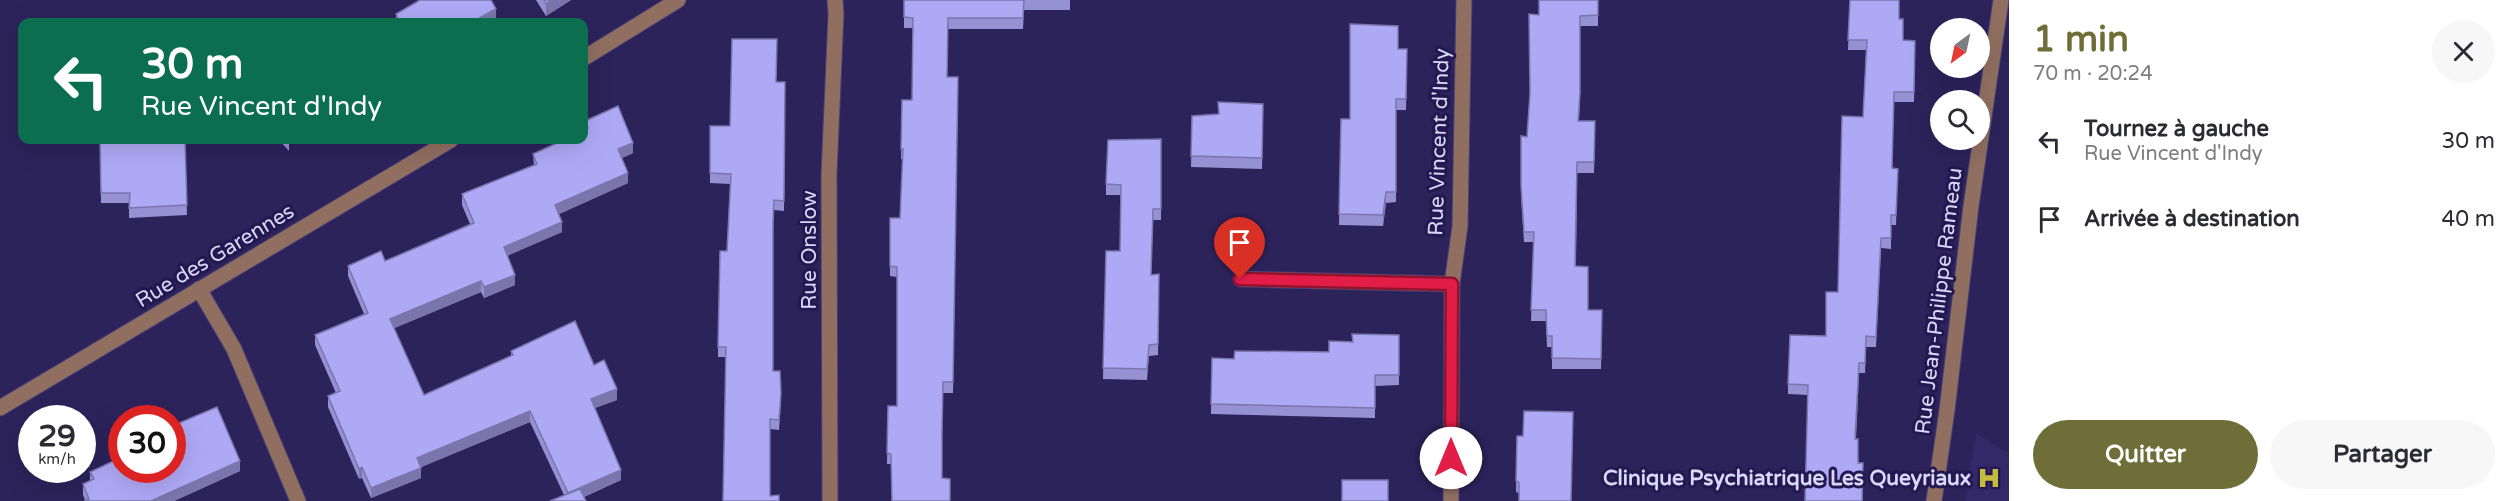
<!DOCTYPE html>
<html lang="fr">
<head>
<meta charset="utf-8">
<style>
  :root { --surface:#fff; --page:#f7f7f7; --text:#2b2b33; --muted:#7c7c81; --accent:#6f6d38 }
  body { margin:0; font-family:"Varela Round",sans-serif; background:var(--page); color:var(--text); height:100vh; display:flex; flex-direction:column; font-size:22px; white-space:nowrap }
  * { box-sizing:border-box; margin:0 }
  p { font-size:20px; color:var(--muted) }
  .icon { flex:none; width:33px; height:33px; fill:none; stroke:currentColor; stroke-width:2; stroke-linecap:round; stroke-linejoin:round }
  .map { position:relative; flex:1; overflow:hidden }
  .drawer { display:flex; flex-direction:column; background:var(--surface); width:510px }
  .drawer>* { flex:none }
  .banner { position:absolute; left:18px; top:18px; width:570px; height:126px; border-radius:12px; box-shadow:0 6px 24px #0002; background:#0b6e4f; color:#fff; overflow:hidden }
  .needle { width:39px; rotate:213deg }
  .tools { position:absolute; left:1930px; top:18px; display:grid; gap:12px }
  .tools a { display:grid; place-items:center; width:60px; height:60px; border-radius:50%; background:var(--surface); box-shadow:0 6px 24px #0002; font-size:30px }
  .speed { position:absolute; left:18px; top:405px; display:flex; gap:12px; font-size:30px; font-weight:700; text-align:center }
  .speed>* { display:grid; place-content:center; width:78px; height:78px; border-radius:50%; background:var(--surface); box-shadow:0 6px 24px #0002; line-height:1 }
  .speed small { font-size:15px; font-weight:400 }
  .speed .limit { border:9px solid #d22; background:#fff; color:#111 }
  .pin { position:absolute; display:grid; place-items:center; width:51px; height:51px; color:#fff; margin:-62px -26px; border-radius:50% 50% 50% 0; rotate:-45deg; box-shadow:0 0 6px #0007 }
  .pin .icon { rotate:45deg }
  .me { position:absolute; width:66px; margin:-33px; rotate:0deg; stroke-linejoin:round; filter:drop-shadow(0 0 4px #0008) }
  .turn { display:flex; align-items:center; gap:21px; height:126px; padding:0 24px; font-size:27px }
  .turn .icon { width:78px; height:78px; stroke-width:2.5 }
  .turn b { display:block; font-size:42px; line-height:51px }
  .round { display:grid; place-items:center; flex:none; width:63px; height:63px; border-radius:32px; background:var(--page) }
  .head { display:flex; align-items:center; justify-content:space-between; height:102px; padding:0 24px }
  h1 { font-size:36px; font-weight:700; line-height:45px; color:var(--accent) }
  .button { display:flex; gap:12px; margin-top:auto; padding:12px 24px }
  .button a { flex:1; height:69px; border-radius:36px; background:var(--accent); color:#fff; font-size:24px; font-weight:700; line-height:69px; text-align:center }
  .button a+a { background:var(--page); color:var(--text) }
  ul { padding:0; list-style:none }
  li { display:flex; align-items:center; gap:18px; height:78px; padding:0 24px }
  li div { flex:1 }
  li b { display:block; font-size:22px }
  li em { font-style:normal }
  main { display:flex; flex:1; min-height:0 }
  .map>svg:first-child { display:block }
  .built { fill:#332868 }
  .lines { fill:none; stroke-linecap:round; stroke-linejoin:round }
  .minor-casing { stroke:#484075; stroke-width:17 }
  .minor { stroke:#906f60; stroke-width:15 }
  .wall { fill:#9691d3 }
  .shaded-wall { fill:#7a76ac }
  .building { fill:#aea9f5; stroke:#7a76ac; stroke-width:1.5 }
  .route-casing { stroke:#92132f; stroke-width:15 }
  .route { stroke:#e11d48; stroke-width:10 }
  .labels { text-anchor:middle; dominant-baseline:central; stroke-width:6; stroke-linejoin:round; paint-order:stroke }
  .street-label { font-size:21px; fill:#d9d8fb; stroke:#23184f }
  .poi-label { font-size:21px; font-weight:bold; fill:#d9d8fb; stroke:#23184f; text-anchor:end }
</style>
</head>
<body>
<main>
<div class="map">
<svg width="2009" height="501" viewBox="0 0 2009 501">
  <rect width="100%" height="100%" fill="#2c235b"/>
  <path class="built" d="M1976,433L2009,454V501H1965Z"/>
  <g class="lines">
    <g class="minor-casing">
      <g id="minor">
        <path d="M584,58L678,0"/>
        <path d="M1241,279L1452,284"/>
        <path d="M199,289L234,349L298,501"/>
        <path d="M0,408L451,140"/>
        <path d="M830,501L829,174L836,14L835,0"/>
        <path d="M1451,501L1452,284L1460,226L1464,0"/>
        <path d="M1934,501L1947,410L1971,206L2001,0"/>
      </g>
    </g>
    <use href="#minor" class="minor"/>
  </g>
  <g class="wall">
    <path d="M536,0H571L546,16Z"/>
    <path d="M904,0H1070V10H1024L1023,29H948L947,77H958L953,393H943L942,439V478L950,501L891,464H887L888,406H897V277L890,276V218H900L903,160L901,159L902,100H912L913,28H904Z"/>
    <path d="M1598,0V26H1580V103L1579,121L1595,131L1594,173H1577L1576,266L1588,310H1602L1601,369H1552V347H1547L1546,321H1531L1534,242H1524L1521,196V136L1527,137L1539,15Z"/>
    <path d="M1850,0L1899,19L1903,40L1915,41L1914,102H1894L1892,168L1898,169L1896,225H1891V249L1881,248L1876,347H1866L1865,373H1859L1856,439L1863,501L1808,395L1788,394V384L1826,336L1838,292L1863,117L1866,50H1848Z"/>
    <path d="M396,14L496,19L490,22H396Z"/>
    <path d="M1398,49H1407L1406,110H1396V202L1386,203L1383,226L1339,225L1341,119H1350Z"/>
    <path d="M776,82H785L784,211L774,210L773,232V371L781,403L779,430L770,429L723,501L726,357H718V347L727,251L730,184L710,183V126H730Z"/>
    <path d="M1263,104L1262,169L1191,167L1192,116L1219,114Z"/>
    <path d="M585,121L633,153L622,158L628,183L559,214L562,232L507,256L515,285L484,298L481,292L394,328L424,395L511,356V351L594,365L617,400L595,408L621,480L584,497L564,495L530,422L420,467L421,478L371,498L362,478L359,479L328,407V396L336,393L315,345V335L364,314L348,276V266L385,261L470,224L462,205V194L534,166L533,154L585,130Z"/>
    <path d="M1161,139V220H1153L1151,275L1159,274L1158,355L1149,356L1147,380L1103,379L1106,251H1120V195H1106V184Z"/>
    <path d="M100,140H185L187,215L129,218V203H101Z"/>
    <path d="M279,140H289V151Z"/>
    <path d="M1352,334L1399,335V385L1375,386V418L1211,414L1212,358L1234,359L1329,352L1352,342Z"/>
    <path d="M1573,412L1519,493L1516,492L1517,436H1523Z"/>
    <path d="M122,426V453L116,439V429Z"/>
    <path d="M240,471L174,501H84L85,500L83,495V484L90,481V472Z"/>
  </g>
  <g class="shaded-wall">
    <path d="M551,0H571L546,16V4Z"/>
    <path d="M496,9V19L490,22H472Z"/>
    <path d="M633,143V153L618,160V149Z"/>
    <path d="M628,173V183L555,216V205Z"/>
    <path d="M1386,192V203L1383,226V215Z"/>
    <path d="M562,222V232L504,257V247Z"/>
    <path d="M515,275V285L484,298V287Z"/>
    <path d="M481,281V292L390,330V319Z"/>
    <path d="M617,389V400L591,409V399Z"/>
    <path d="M530,411V422L417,469V458Z"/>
    <path d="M240,461V471L174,501H151Z"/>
    <path d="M362,467V478L359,479V469Z"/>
    <path d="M421,468V478L371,498V488Z"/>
    <path d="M621,470V480L574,501L568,493Z"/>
  </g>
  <g class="building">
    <path d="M420,0H491L496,9L472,22H400L396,14Z"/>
    <path d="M544,0H551L546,4Z"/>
    <path d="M904,0H1024L1023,18H948L947,77H958L953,382H943L942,430V478L950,479V501H892L891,454L887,453L888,406H897V267L890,266V218H900L903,149H901L902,100H912L913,18L904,17Z"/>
    <path d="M1539,0H1598V15L1580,16V93L1578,121H1595L1594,162H1577L1575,266L1588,267V310H1602L1601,359L1552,358V336H1547L1546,310H1531L1534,232H1524L1521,186V136L1527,137L1530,93L1529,14L1539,15Z"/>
    <path d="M1850,0H1899V19H1903V40L1915,41L1914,92H1894L1892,168L1898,169L1896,215H1891V238H1881L1876,337L1866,336L1865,363H1859L1855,439H1858V463H1863L1862,501H1805L1808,385L1788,384L1790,335L1826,336V292H1838L1842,116L1863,117L1867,40H1848Z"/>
    <path d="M1350,24L1398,26V49H1407L1406,99H1396V192H1386L1383,215L1339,214L1341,119H1350Z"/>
    <path d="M732,39H777L776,82H785L784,201L774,200L773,222V371H780L781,393L779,420L770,419V496L779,495V501H723L726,347H718L720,251H727L731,174L710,173V126H730Z"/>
    <path d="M1218,102L1263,104L1262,158L1191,156L1192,116L1219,114Z"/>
    <path d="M618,106L633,143L618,149L628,173L555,205L562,222L504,247L515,275L484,287L481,281L390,319L424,395L513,355L511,351L575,321L594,365L604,360L617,389L591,399L621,470L568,493L530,411L417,458L421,468L371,488L362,467L359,469L328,396L340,391L315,335L368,313L348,266L381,251L385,261L474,223L462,194L537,164L533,154L564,140H584V131L588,128L585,121Z"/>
    <path d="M1161,139V209H1153L1151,275L1159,274L1158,344L1149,345L1147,369L1103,368L1106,251H1120L1121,185L1106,184L1108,140Z"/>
    <path d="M100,140H185L187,205L129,208L130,193H101Z"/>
    <path d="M1352,334L1399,335V375H1375V408L1211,404L1212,358L1234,359L1235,351L1329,352V341L1353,342Z"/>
    <path d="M217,407L240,461L151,501H84L89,499L83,484L94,479L90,472L122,457V470H172V426Z"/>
    <path d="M1524,411L1573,412L1571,501H1519V482L1516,481L1517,436H1523Z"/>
    <path d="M148,415L150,418H140Z"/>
    <path d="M122,426V443L116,429Z"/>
    <rect x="1342" y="480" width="46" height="21"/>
    <path d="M580,489L586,501H550Z"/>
  </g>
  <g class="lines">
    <g class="route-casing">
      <path id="route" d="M1240,279L1452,284L1451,458"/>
    </g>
    <use href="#route" class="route"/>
  </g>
  <defs>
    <g id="hospital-bare" transform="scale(1.8)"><path d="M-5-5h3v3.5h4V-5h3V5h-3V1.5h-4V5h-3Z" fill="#c3bd3e" stroke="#23184f" stroke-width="2.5" paint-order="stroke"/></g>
  </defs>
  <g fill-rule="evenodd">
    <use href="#hospital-bare" x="1989" y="478"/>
  </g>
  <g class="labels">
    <g class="street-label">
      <text transform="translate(1439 142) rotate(-88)">Rue Vincent d'Indy</text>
      <text transform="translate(809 250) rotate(-90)">Rue Onslow</text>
      <text transform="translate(215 256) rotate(-31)">Rue des Garennes</text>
      <text transform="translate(1939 301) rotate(-83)">Rue Jean-Philippe Rameau</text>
    </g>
    <g class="poi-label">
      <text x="1971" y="478">Clinique Psychiatrique Les Queyriaux</text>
    </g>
  </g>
</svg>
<div class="tools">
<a><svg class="needle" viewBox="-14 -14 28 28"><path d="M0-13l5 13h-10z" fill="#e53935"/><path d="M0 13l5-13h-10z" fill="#7c7c81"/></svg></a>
<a><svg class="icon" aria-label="search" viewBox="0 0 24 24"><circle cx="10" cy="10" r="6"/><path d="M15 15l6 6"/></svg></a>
</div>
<div class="speed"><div>29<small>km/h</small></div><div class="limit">30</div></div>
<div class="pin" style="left:1240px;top:279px;background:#d93025"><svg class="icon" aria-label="arrive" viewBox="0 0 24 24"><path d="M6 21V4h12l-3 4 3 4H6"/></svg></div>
<svg class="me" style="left:1451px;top:458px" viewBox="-20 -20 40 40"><circle r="19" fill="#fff"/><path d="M0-13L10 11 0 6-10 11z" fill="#e11d48"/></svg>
<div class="banner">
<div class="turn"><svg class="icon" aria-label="left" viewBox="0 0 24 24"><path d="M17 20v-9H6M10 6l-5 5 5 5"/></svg><div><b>30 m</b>Rue Vincent d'Indy</div></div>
</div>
</div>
<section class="drawer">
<div class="head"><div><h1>1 min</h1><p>70 m · 20:24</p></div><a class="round"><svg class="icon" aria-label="close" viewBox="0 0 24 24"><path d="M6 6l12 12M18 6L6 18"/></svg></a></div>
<ul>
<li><svg class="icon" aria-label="left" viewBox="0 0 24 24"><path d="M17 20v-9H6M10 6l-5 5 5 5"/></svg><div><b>Tournez à gauche</b><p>Rue Vincent d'Indy</p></div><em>30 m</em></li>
<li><svg class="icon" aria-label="arrive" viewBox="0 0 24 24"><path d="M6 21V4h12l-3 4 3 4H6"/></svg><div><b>Arrivée à destination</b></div><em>40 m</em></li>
</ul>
<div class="button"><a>Quitter</a><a>Partager</a></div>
</section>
</main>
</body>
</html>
